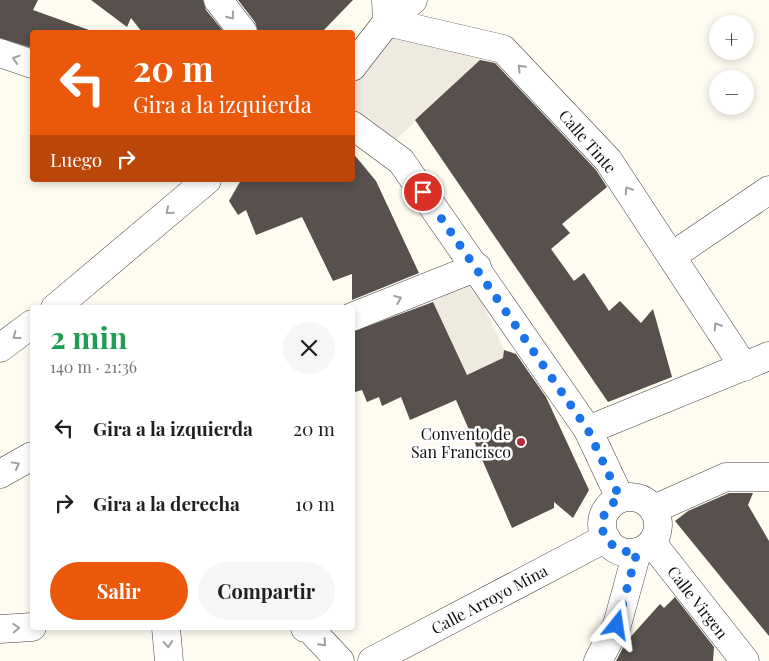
<!DOCTYPE html>
<html lang="es">
<head>
<meta charset="utf-8">
<style>
  :root { --surface:#fff; --page:#f6f6f6; --text:#202124; --muted:#757577; --accent:#ea580c }
  body { margin:0; font-family:"Playfair Display",serif; background:var(--page); color:var(--text); height:100vh; display:flex; flex-direction:column; font-size:19px; white-space:nowrap }
  * { box-sizing:border-box; margin:0 }
  p { font-size:16px; color:var(--muted) }
  .icon { flex:none; width:28px; height:28px; fill:none; stroke:currentColor; stroke-width:2; stroke-linecap:round; stroke-linejoin:round }
  .map { position:relative; flex:1; overflow:hidden }
  .side { position:absolute; left:30px; top:305px; width:325px; height:325px; display:flex; flex-direction:column; background:var(--surface); border-radius:5px; box-shadow:0 2px 8px #0003 }
  .side>* { flex:none }
  .hud { position:absolute; left:30px; top:30px; width:325px; height:152px; border-radius:5px; box-shadow:0 2px 8px #0003; background:#ea580c; color:#fff; overflow:hidden }
  .tools { position:absolute; left:709px; top:15px; display:grid; gap:10px }
  .tools a { display:grid; place-items:center; width:45px; height:45px; border-radius:50%; background:var(--surface); box-shadow:0 2px 8px #0003; font-size:25px }
  .pin { position:absolute; display:grid; place-items:center; width:42px; height:42px; color:#fff; margin:-21px; border:2px solid #fff; border-radius:50%; box-shadow:0 1px 5px #0007 }
  .me { position:absolute; width:55px; margin:-28px; rotate:15deg; stroke-linejoin:round; filter:drop-shadow(0 0 4px #0008) }
  .turn { display:flex; align-items:center; gap:18px; height:105px; padding:0 20px; font-size:22px }
  .turn .icon { width:65px; height:65px; stroke-width:2.5 }
  .turn b { display:block; font-size:35px; line-height:42px }
  .then { display:flex; align-items:center; height:48px; padding:0 20px; background:#0003; gap:10px; font-size:19px }
  .round { display:grid; place-items:center; flex:none; width:52px; height:52px; border-radius:26px; background:var(--page) }
  .head { display:flex; align-items:center; justify-content:space-between; height:85px; padding:0 20px }
  h1 { font-size:30px; font-weight:700; line-height:38px; color:#1e9e55 }
  .primary-button { display:flex; gap:10px; margin-top:auto; padding:10px 20px }
  .primary-button a { flex:1; height:58px; border-radius:30px; background:var(--accent); color:#fff; font-size:20px; font-weight:700; line-height:58px; text-align:center }
  .primary-button a+a { background:var(--page); color:var(--text) }
  ul { padding:0; list-style:none }
  li { display:flex; align-items:center; gap:15px; height:75px; padding:0 20px }
  li div { flex:1 }
  li b { display:block; font-size:19px }
  li em { font-style:normal }
  .map>svg:first-child { display:block }
  .plaza { fill:#efeae0 }
  .building { fill:#57504c }
  .lines { fill:none; stroke-linecap:round; stroke-linejoin:round }
  .minor-casing { stroke:#424242; stroke-width:29 }
  .minor { stroke:#fff; stroke-width:28 }
  .oneway { stroke:#9f9f9f }
  .route { stroke:#1a73e8; stroke-width:9; stroke-dasharray:0 16.2 }
  .poi-dot { fill:#b82d39; stroke:#fff; stroke-width:2 }
  .labels { text-anchor:middle; dominant-baseline:central; stroke-width:5; stroke-linejoin:round; paint-order:stroke }
  .street-label { font-size:16px; fill:#0f0f0f; stroke:#fff }
  .poi-label { font-size:16px; fill:#0f0f0f; stroke:#fff; text-anchor:end }
</style>
</head>
<body>
<div class="map">
<svg width="769" height="661" viewBox="0 0 769 661">
  <rect width="100%" height="100%" fill="#fefbf1"/>
  <g class="plaza">
    <path d="M387,22L488,53L385,150L353,125L352,67Z"/>
    <path d="M472,280L504,350L503,358L469,374L462,369L433,302Z"/>
  </g>
  <g class="building">
    <path d="M0,0H38L33,10L89,30V32H32V48L0,38Z"/>
    <path d="M91,0H203L206,10L224,32H142L131,18L127,27Z"/>
    <path d="M238,0H353L322,32H258L255,22Z"/>
    <path d="M480,60L495,63L596,170L607,187L562,224L570,233L551,249L574,281L584,273L609,311L620,301L641,323L653,309L672,377L608,402L415,120Z"/>
    <path d="M352,152L376,181L419,273L352,300V274L333,281L302,217L256,235L246,210L238,215L229,201L241,180H352Z"/>
    <path d="M433,302L467,375L503,358L504,350L516,354L546,397L589,490L573,518L554,502V508L512,528L456,400L410,420L401,397L382,406L379,397L367,402L362,390L352,393V332Z"/>
    <path d="M729,493H753L748,505L769,541V636L675,521L688,511Z"/>
    <path d="M675,597L714,647L713,661H616L626,642L660,604L664,608Z"/>
  </g>
  <g class="lines">
    <g class="minor-casing">
      <g id="minor">
        <path d="M218,0L243,32"/>
        <path d="M387,22L503,49L608,160L744,367"/>
        <path d="M387,22L413,0"/>
        <path d="M0,53L32,64"/>
        <path d="M352,67L387,22L386,0"/>
        <path d="M352,125L401,161L588,430L620,498"/>
        <path d="M672,256L769,190"/>
        <path d="M55,308L207,180"/>
        <path d="M352,317L477,267"/>
        <path d="M0,348L32,324"/>
        <path d="M588,430L769,356"/>
        <path d="M0,474L32,456"/>
        <circle cx="630" cy="525" r="28"/>
        <path d="M654,509L726,477H769"/>
        <path d="M652,543L745,661"/>
        <path d="M166,628L169,661"/>
        <path d="M305,628H309L340,661"/>
        <path d="M0,629L32,627"/>
        <path d="M372,661L606,538"/>
        <path d="M598,661L617,625L637,552"/>
      </g>
    </g>
    <use href="#minor" class="minor"/>
  </g>
  <defs><path id="oneway-chevron" d="M-2-3.5L2.5 0L-2 3.5" fill="none" stroke-width="1.6" stroke-linecap="round" stroke-linejoin="round" transform="scale(1.25)"/></defs>
  <g class="oneway">
    <use href="#oneway-chevron" transform="translate(231 16) rotate(52)"/>
    <use href="#oneway-chevron" transform="translate(16 59) rotate(-162)"/>
    <use href="#oneway-chevron" transform="translate(521 68) rotate(-134)"/>
    <use href="#oneway-chevron" transform="translate(628 190) rotate(-123)"/>
    <use href="#oneway-chevron" transform="translate(169 211) rotate(140)"/>
    <use href="#oneway-chevron" transform="translate(398 299) rotate(-22)"/>
    <use href="#oneway-chevron" transform="translate(717 326) rotate(-123)"/>
    <use href="#oneway-chevron" transform="translate(16 336) rotate(144)"/>
    <use href="#oneway-chevron" transform="translate(16 465) rotate(-29)"/>
    <use href="#oneway-chevron" transform="translate(16 628) rotate(-4)"/>
    <use href="#oneway-chevron" transform="translate(323 643) rotate(47)"/>
    <use href="#oneway-chevron" transform="translate(168 644) rotate(85)"/>
  </g>
  <g class="lines">
    <path class="route" d="M423,192L588,430L620,498C607,506 602,514 602,529C609,546 619,553 637,552L617,625"/>
  </g>
  <circle class="poi-dot" cx="521" cy="442" r="5"/>
  <g class="labels">
    <g class="street-label">
      <text transform="translate(588 141) rotate(49)">Calle Tinte</text>
      <text transform="translate(489 599) rotate(-28)">Calle Arroyo Mina</text>
      <text transform="translate(698 602) rotate(52)">Calle Virgen</text>
    </g>
    <g class="poi-label">
      <text x="511" y="433">Convento de<tspan x="511" dy="18">San Francisco</tspan></text>
    </g>
  </g>
</svg>
<div class="tools">
<a>+</a>
<a>−</a>
</div>
<div class="pin" style="left:423px;top:192px;background:#d93025"><svg class="icon" aria-label="arrive" viewBox="0 0 24 24"><path d="M6 21V4h12l-3 4 3 4H6"/></svg></div>
<svg class="me" style="left:617px;top:625px" viewBox="-20 -20 40 40"><path d="M0-17L14 15 0 8-14 15z" fill="#1a73e8" stroke="#fff" stroke-width="4"/></svg>
<div class="hud">
<div class="turn"><svg class="icon" aria-label="left" viewBox="0 0 24 24"><path d="M17 20v-9H6M10 6l-5 5 5 5"/></svg><div><b>20 m</b>Gira a la izquierda</div></div>
<div class="then">Luego<svg class="icon" aria-label="right" viewBox="0 0 24 24"><path d="M7 20v-9h11M14 6l5 5-5 5"/></svg></div>
</div>
<section class="side">
<div class="head"><div><h1>2 min</h1><p>140 m · 21:36</p></div><a class="round"><svg class="icon" aria-label="close" viewBox="0 0 24 24"><path d="M6 6l12 12M18 6L6 18"/></svg></a></div>
<ul>
<li><svg class="icon" aria-label="left" viewBox="0 0 24 24"><path d="M17 20v-9H6M10 6l-5 5 5 5"/></svg><div><b>Gira a la izquierda</b></div><em>20 m</em></li>
<li><svg class="icon" aria-label="right" viewBox="0 0 24 24"><path d="M7 20v-9h11M14 6l5 5-5 5"/></svg><div><b>Gira a la derecha</b></div><em>10 m</em></li>
</ul>
<div class="primary-button"><a>Salir</a><a>Compartir</a></div>
</section>
</div>
</body>
</html>
